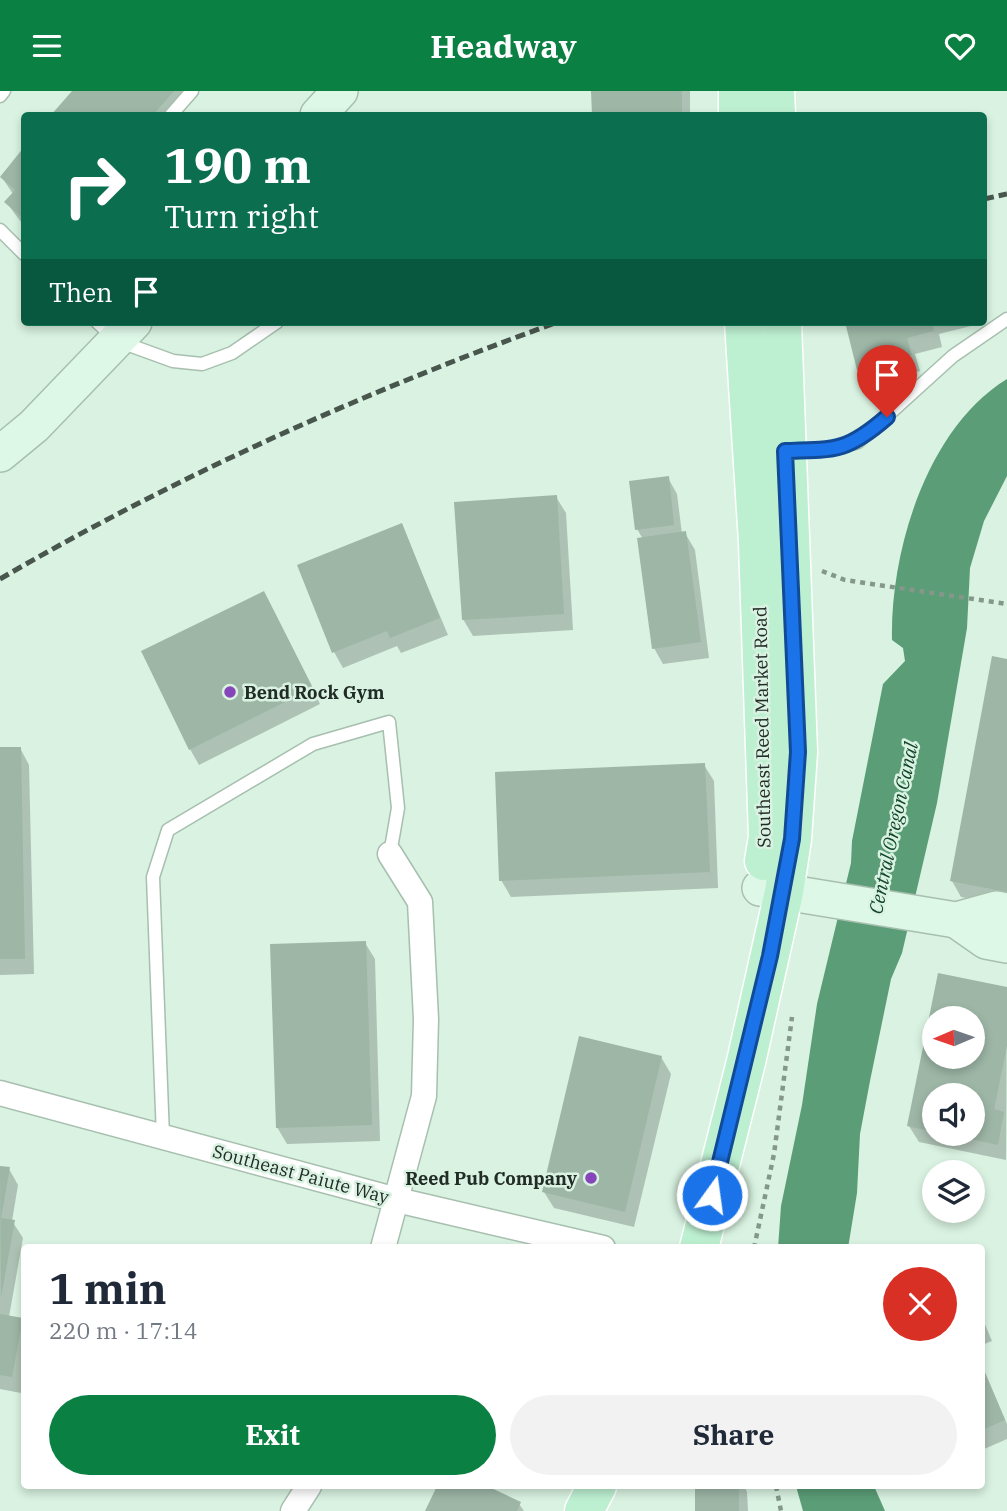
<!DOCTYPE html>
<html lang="en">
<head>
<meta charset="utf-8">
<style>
  :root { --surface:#fff; --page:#f2f2f3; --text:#1f2937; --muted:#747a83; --accent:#0b8043 }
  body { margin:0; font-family:"IBM Plex Serif",serif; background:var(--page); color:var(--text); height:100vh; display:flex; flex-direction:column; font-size:26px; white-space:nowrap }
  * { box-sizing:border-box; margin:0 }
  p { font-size:23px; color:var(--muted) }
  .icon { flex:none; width:38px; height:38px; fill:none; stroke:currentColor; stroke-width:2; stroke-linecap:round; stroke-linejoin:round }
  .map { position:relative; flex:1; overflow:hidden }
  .sheet { position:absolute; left:21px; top:1153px; width:964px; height:245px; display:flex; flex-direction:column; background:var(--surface); border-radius:7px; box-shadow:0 4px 10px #0003 }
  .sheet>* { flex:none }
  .guide { position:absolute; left:21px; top:21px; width:966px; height:214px; border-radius:7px; box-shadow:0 4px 10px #0003; background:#0b6e4f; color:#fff; overflow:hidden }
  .needle { width:46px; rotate:268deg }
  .buttons { position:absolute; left:922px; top:915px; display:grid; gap:14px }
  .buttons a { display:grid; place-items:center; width:63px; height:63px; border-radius:50%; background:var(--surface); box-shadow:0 4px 10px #0003; font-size:35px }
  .pin { position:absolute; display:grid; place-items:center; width:60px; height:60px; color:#fff; margin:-72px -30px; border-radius:50% 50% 50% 0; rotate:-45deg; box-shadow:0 0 7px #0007 }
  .pin .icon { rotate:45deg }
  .me { position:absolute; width:77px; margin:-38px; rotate:14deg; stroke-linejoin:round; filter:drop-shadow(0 0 5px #0008) }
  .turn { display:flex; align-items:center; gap:24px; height:147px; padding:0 28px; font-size:32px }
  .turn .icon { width:91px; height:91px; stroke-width:2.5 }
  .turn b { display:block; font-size:49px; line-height:60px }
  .then { display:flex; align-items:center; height:66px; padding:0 28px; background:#0003; gap:14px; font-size:26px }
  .round { display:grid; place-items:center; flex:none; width:74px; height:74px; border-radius:37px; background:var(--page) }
  .head { display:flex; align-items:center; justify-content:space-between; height:119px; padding:0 28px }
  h1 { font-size:42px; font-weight:800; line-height:52px }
  .cta { display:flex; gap:14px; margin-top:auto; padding:14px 28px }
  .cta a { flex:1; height:80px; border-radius:42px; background:var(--accent); color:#fff; font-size:28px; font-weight:800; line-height:80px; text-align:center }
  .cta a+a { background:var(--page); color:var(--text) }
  header { display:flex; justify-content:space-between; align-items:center; height:91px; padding:0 28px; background:var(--accent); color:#fff; font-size:32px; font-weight:800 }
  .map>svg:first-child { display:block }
  .water { fill:#5a9d76 }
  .shadow { fill:#0003; fill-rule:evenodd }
  .building { fill:#9db6a6; fill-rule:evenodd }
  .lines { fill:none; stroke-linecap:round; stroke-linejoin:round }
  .lane-casing { stroke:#a7bfaf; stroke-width:15 }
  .street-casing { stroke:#a7bfaf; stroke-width:27 }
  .secondary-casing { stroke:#a7bfaf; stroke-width:38 }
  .primary-casing { stroke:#fff; stroke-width:41 }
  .path { stroke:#85978b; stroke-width:4.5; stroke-dasharray:5 5; stroke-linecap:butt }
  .lane { stroke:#fff; stroke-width:12 }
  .street { stroke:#fff; stroke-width:24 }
  .secondary { stroke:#def8e8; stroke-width:35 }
  .primary { stroke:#bdf0d1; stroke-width:38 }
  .rail { stroke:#49564e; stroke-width:5; stroke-dasharray:10 5; stroke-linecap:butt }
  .route-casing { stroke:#114b97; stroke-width:18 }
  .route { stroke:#1a73e8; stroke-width:12 }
  .poi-dot { fill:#8645b9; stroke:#d9f2e1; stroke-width:2.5 }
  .labels { text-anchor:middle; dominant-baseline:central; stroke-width:5; stroke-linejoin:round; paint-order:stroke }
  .poi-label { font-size:18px; font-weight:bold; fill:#222c26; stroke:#d9f2e1; text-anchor:start }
  .street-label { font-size:18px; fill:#222c26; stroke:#d9f2e1 }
  .water-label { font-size:19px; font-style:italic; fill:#10452a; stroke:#d9f2e1 }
</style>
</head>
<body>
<header><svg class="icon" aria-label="menu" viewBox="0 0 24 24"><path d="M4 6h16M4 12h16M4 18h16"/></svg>Headway<svg class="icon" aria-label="heart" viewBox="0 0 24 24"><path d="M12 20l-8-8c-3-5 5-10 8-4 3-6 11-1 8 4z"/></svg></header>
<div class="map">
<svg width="1007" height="1420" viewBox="0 0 1007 1420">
  <rect width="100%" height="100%" fill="#d9f2e1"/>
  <g class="water">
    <path d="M1007,288V385L984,430L970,477L967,537L937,712L902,862L891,888L870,990L860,1043L857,1102L848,1157H778L781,1115L802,1014L817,913L851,772L852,750L883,593L905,570L903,557L892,549C890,460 927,337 1007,288Z"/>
    <path d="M796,1395H874L885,1420H803Z"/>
  </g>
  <g class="shadow">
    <path d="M75,0H197L175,24H54Z"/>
    <path d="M593,0H690V24H594Z"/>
    <path d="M24,58V135L6,111L13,103L1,85Z"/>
    <path d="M846,231H970L971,235L939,243L942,256L915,263L920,280L868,294L858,278Z"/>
    <path d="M668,387L677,403L682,443L685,442L695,459L709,567L663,573L654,557L643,448L637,438Z"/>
    <path d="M556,406L566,422L573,539L473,545L463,528Z"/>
    <path d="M402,435L448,544L401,562L397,555L343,577L334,561Z"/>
    <path d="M273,519L320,613L199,674L190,658Z"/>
    <path d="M1007,570V815L961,806L952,790Z"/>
    <path d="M20,657L29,674L34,883L0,884V658Z"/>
    <path d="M704,674L714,690L718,797L511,806L501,789Z"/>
    <path d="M365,852L375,868L380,1050L287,1053L277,1036Z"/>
    <path d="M940,884L1007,898L1006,1069L919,1051L909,1035ZM934,928H973V966H934ZM934,1004H973V1043H934Z"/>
    <path d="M661,966L671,983L634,1136L554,1117L544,1101Z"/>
    <path d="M0,1076L9,1078L18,1094L12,1130L23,1147L9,1226L21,1229L24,1234V1281L21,1302L0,1298Z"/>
    <path d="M982,1226L992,1250L982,1254Z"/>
    <path d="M982,1274L1007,1333V1348L982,1359Z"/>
    <path d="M439,1395H483L519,1413L524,1420H427Z"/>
    <path d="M696,1395H744L747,1401L748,1420H696Z"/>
  </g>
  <g class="building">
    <path d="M72,0H174L153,24H51Z"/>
    <path d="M591,0H682V24H592Z"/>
    <path d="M24,56V128L4,111L15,99L0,86Z"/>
    <path d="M845,231H932L934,240L907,247L912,264L857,279Z"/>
    <path d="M669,385L674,434L635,439L629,390Z"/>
    <path d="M557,404L564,523L462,529L454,411Z"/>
    <path d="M402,432L440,527L390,547L387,540L332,562L297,474Z"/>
    <path d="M686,440L701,551L652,558L637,447Z"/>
    <path d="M264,500L313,597L189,659L141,560Z"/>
    <path d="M992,565L1007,568V801L950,790Z"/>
    <path d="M0,656H21L25,868H0Z"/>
    <path d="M705,672L710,781L499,790L495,681Z"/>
    <path d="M366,850L372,1034L276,1037L270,853Z"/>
    <path d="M938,882L1007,896V955L994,1018L1004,1021L998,1054L952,1044L973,1043V1004H934V1041L907,1035ZM934,928H973V966H934Z"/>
    <path d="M579,945L662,965L625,1121L542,1101Z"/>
    <path d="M0,1075L10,1076L1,1127L15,1129L1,1206Z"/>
    <path d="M0,1223L23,1227L12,1286L0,1284Z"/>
    <path d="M982,1275L1005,1329L982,1339Z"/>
    <path d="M437,1395H487L521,1411L517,1420H425Z"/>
    <rect x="695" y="1395" width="44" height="25"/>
  </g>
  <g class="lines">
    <g class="lane-casing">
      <g id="lane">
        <path d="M0,5L4,0"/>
        <path d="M171,24L192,0"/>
        <path d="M0,139L24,163"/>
        <path d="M97,231L118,250L173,270L202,273L232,262L277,231"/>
        <path d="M791,360L831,359L858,351L953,265L1007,228"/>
        <path d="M163,1046L153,786L168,739L313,653L389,631L398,717L390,763"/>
      </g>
    </g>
    <g class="street-casing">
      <g id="street">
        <path d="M0,1002L397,1109L603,1157"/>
        <path d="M383,1157L424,1005L426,928L420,811L390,763"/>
        <path d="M293,1420L309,1395"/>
      </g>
    </g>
    <g class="secondary-casing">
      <g id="secondary">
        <path d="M318,24L340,0"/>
        <path d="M0,363L34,335L134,231"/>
        <path d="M760,797L956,829L996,818L1007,820"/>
        <path d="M956,829L986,850L1007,854"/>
      </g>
    </g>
    <g class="primary-casing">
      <g id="primary">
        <path d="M738,0V24"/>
        <path d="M775,0L776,24"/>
        <path d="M744,231L758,451L768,746L764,770"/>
        <path d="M699,1157L746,971L784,801L792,748L798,661L782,231"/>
        <path d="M584,1420L597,1395"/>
      </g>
    </g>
    <g class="path">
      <path d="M822,480L845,489L1007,513"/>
      <path d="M754,1157L774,1063L792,926"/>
      <path d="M776,1395L781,1420"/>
    </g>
    <use href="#lane" class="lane"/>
    <use href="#street" class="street"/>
    <use href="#secondary" class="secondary"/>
    <use href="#primary" class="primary"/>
    <g class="rail">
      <path d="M984,108L1007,103"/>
      <path d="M0,488C177,385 366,300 558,231"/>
    </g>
  </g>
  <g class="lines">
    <g class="route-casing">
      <path id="route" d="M712,1104L770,865L792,748L798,661L785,360C836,359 848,360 887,326"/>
    </g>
    <use href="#route" class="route"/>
  </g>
  <g class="poi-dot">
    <circle cx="230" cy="601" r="7"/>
    <circle cx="591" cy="1087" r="7"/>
  </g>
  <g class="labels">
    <g class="poi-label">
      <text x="244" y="601">Bend Rock Gym</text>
      <text x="577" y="1087" text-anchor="end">Reed Pub Company</text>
    </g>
    <g class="street-label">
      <text transform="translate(762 636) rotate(-91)">Southeast Reed Market Road</text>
      <text transform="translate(301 1083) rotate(15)">Southeast Paiute Way</text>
    </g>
    <g class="water-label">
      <text transform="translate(893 737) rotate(-78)">Central Oregon Canal</text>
    </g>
  </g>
</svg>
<div class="buttons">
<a><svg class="needle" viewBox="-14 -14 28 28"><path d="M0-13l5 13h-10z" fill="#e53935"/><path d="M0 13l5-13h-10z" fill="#747a83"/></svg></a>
<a><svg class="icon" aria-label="sound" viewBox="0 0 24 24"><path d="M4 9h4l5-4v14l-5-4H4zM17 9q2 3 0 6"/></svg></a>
<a><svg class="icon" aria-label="layers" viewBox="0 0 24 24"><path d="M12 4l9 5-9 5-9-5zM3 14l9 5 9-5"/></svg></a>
</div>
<div class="pin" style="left:887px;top:326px;background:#d93025"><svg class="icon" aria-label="arrive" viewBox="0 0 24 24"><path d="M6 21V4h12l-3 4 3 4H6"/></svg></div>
<svg class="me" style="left:712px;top:1104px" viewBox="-20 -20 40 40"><circle r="17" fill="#1a73e8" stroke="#fff" stroke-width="3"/><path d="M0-11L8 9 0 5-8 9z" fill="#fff"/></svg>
<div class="guide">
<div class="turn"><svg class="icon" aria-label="right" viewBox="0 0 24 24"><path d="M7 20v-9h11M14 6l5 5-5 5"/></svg><div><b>190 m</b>Turn right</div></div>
<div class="then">Then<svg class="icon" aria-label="arrive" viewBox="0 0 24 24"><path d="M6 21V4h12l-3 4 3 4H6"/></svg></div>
</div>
<section class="sheet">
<div class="head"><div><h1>1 min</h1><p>220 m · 17:14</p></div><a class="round" style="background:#d93025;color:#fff"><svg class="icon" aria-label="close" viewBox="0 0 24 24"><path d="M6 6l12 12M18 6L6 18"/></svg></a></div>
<div class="cta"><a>Exit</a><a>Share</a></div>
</section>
</div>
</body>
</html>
